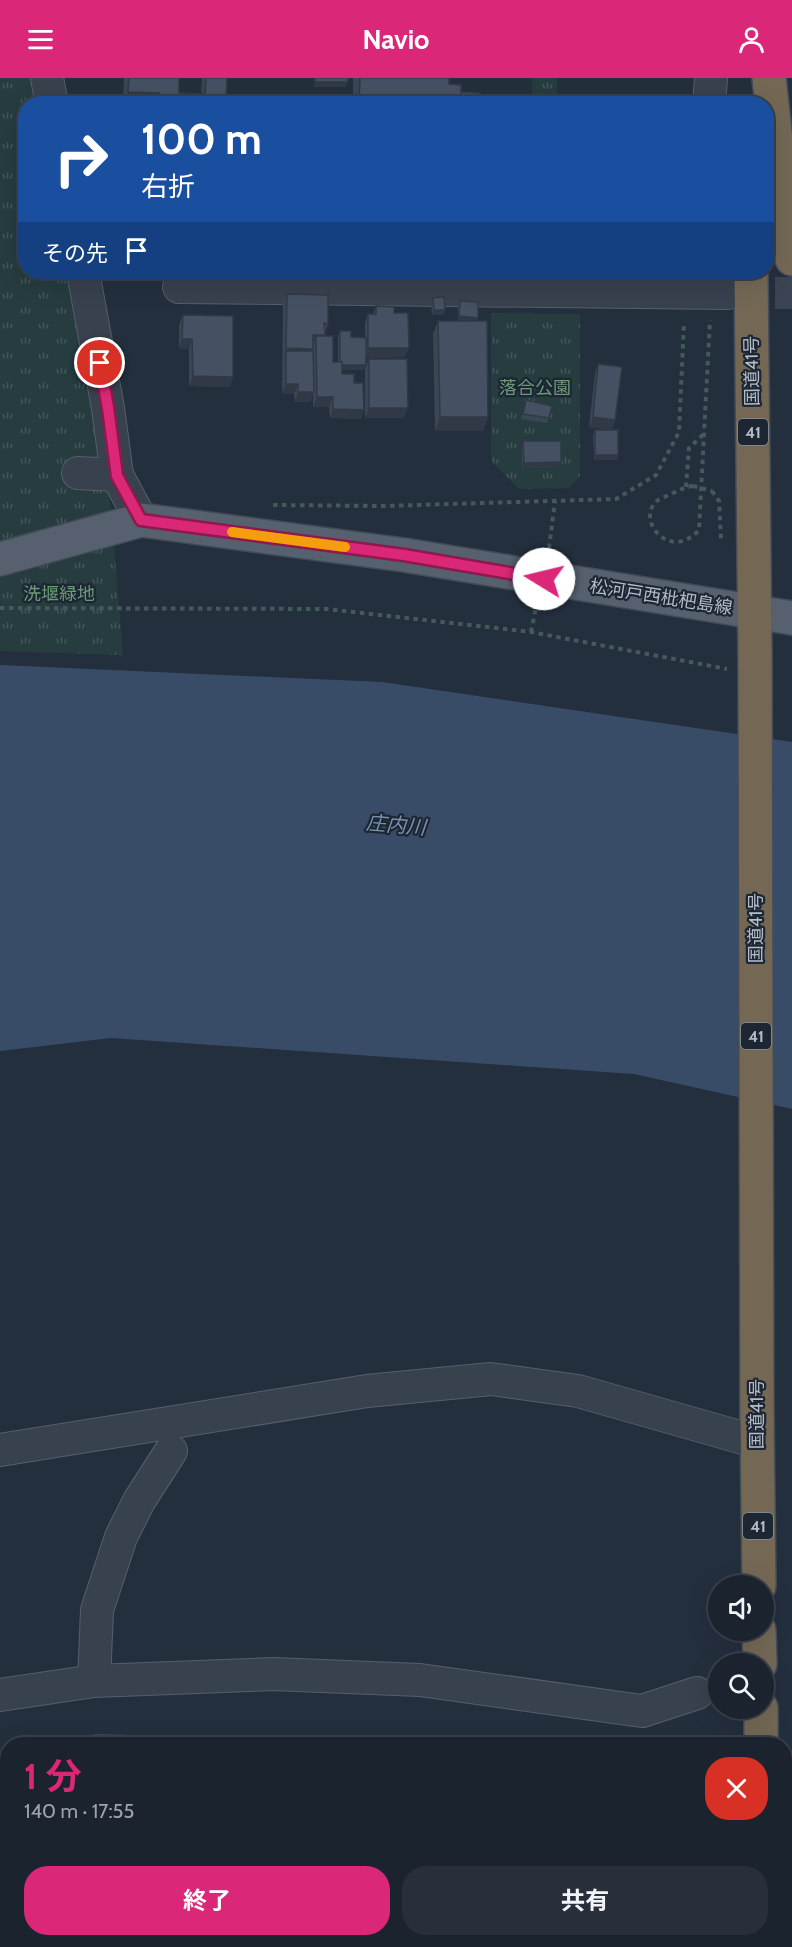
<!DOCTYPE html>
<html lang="ja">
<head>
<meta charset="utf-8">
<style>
  :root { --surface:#1b232e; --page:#282f3a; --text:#f1f3f6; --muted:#a0a4aa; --line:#39404a; --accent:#db2777 }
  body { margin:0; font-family:Cabin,"Noto Sans JP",sans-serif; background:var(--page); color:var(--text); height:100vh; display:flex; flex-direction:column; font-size:22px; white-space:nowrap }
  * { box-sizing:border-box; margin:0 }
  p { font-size:20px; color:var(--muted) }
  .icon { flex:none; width:33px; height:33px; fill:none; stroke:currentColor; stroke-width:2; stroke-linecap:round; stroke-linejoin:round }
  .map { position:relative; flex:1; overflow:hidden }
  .drawer { position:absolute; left:0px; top:1659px; width:792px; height:210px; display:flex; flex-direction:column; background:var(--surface); border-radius:24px 24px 0 0; box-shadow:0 6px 24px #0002,0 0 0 2px var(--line) }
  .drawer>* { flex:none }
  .top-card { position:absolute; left:18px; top:18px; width:756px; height:183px; border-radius:24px; box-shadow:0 6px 24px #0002,0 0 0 2px var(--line); background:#1a4fa0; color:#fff; overflow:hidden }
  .fabs { position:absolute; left:708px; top:1497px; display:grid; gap:12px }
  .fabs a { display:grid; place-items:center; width:66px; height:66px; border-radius:50%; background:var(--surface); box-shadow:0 6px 24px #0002,0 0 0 2px var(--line); font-size:30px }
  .pin { position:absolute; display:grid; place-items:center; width:51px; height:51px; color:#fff; margin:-26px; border:3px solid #fff; border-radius:50%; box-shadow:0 2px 6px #0007 }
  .me { position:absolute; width:66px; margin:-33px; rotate:279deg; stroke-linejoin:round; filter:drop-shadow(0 0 4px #0008) }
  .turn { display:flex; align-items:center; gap:21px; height:126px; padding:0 24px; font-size:27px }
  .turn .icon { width:78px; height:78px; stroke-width:2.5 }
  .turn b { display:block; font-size:42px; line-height:51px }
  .then { display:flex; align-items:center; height:57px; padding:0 24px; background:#0003; gap:12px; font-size:22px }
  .round { display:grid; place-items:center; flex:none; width:63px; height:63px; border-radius:24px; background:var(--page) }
  .overview { display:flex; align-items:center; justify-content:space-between; height:102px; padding:0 24px }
  h1 { font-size:36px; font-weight:700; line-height:45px; color:var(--accent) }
  .action { display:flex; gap:12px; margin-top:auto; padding:12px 24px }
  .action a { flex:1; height:69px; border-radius:24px; background:var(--accent); color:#fff; font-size:24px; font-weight:700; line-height:69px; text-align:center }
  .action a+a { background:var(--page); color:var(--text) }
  header { display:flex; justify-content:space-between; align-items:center; height:78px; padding:0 24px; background:var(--accent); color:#fff; font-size:27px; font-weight:700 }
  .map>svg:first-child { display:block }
  .park { fill:url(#park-tufts) }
  .water { fill:#394c67 }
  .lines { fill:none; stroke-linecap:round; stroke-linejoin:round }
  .minor-tunnel { stroke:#3a4453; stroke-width:32; stroke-dasharray:32 16; stroke-linecap:butt }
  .minor-casing { stroke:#565f6c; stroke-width:34 }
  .major-casing { stroke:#414a57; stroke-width:36 }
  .highway-casing { stroke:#434c59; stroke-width:36 }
  .path { stroke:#44595c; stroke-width:4; stroke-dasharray:4.5 4.5; stroke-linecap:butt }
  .minor { stroke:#38414e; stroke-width:32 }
  .major { stroke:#56606e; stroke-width:33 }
  .highway { stroke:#746855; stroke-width:33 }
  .highway-bridge-casing { stroke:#434c59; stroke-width:36; stroke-linecap:butt }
  .path-bridge { stroke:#44595c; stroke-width:4; stroke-dasharray:4.5 4.5; stroke-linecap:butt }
  .highway-bridge { stroke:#746855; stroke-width:33 }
  .wall { fill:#3b4654 }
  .shaded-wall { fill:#303945 }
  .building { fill:#455162; stroke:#303945; stroke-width:1.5 }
  .route-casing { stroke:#8e194d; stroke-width:15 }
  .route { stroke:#db2777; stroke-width:10 }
  .slow { stroke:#f59e0b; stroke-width:10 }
  .labels { text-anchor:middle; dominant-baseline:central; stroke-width:4.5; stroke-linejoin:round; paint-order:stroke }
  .shield { fill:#1d2633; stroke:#878f9c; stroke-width:1.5 }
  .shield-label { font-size:16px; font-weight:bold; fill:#b4bcc9 }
  .street-label { font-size:18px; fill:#b4bcc9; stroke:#1d2633 }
  .park-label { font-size:18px; fill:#6b9a76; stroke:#1d2633 }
  .water-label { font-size:20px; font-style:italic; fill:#7c92b1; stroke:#1d2633 }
</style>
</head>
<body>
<header><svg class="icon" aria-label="menu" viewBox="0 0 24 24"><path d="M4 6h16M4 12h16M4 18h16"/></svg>Navio<svg class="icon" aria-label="person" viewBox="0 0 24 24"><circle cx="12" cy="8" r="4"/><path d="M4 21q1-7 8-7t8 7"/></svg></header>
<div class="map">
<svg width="792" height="1869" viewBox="0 0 792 1869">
  <defs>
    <pattern id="park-tufts" width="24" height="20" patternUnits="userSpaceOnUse" patternTransform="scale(1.5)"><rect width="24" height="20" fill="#263c3f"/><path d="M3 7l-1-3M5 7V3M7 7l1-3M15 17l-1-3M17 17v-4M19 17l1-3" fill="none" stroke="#435659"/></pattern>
  </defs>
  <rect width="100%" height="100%" fill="#242f3e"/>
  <g class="park">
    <path d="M0,0H30L36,25L26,26V194H71L111,431L123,577L0,573Z"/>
    <rect x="532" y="0" width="25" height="25"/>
    <path d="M491,235L580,236V398L569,410L519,411L491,383Z"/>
  </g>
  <g class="water">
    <path d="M0,587L382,604L792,664V1031L634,996L111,960L0,973Z"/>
    <path d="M96,1656L488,1666H40Z"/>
    <path d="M7,1673V1799L0,1800V1674Z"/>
    <path d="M785,1733L792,1735V1852L785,1850Z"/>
  </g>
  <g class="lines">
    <path class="minor-tunnel" d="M727,215H792"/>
    <g class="minor-casing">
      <g id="minor">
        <path d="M47,0L52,26"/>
        <path d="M709,26L711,0"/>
        <path d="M83,194L108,330L117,397L141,442"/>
        <path d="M179,209L727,215"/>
        <path d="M78,395L117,397"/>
        <path d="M0,1372L367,1313L491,1301L578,1313L757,1364"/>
        <path d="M94,1603L97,1532L121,1459L139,1423L171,1373"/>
        <path d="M0,1617L94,1603L273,1596L420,1602L642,1633L697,1615"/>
        <path d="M0,1849L8,1848"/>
        <path d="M581,1862L644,1869"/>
      </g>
    </g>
    <g class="major-casing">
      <path id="major" d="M0,481L141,442L404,477L792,540"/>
    </g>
    <g class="highway-casing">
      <g id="highway">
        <path d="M769,0L783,126L792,181"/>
        <path d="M751,194L755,578"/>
        <path d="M757,1339L759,1508"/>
        <path d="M759,1552L760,1586"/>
        <path d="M761,1630V1666"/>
        <path d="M764,1862V1869"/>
      </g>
    </g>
    <g class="path">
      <path d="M693,408C685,409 679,412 671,416C667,418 662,420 658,422C634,440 669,485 699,452L710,242"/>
      <path d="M686,409L689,370L705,355"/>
      <path d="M712,413L719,423L721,461"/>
      <path d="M273,427L385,428L616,421L656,397L679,354L684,245"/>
      <path d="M549,470L555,423"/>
      <path d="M0,530L327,531L531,554L727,591"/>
      <path d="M531,554L536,529"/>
    </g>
    <use href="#minor" class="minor"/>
    <use href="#major" class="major"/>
    <use href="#highway" class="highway"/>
    <g class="highway-bridge-casing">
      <path id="highway-bridge" d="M755,578L757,1339"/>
    </g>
    <path class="path-bridge" d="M693,408L712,413"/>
    <use href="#highway-bridge" class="highway-bridge"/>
  </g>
  <g class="wall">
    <path d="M124,0H179V15L201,16L202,0H227L226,26H123Z"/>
    <path d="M353,0H449V6L461,14L480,26H353Z"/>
    <path d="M287,216L328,246L324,258L333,284H338V258L340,253L351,259L365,260V245L368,236H373L376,228L394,235L405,279L366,280L364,292H342V296L354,305L364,332L361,341L330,340L329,329H313V316L310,324H295L294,316L282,315L283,226Z"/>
    <path d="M433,220L445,232L443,237H432L431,225Z"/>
    <path d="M460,223L477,243L488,339L483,353H435L433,256L438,243H458V228Z"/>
    <path d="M183,237L230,309L189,308V271L179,270V247Z"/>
    <path d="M369,281L404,340H365V290Z"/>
    <path d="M598,286L615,342L612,352L618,377L617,382H594L593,357L595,352H611L589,349L595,295Z"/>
    <path d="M526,322L549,340L547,345L521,341Z"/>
    <path d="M523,363L559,389L522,390V368Z"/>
  </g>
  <g class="shaded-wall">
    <path d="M315,4H348L346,9H313Z"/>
    <path d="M128,14L159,15L155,26H124Z"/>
    <path d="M434,232H445L443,237H432Z"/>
    <path d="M459,238L478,240L476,244L458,243Z"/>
    <path d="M313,257H325L321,266L316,258L313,267Z"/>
    <path d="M182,261H192L189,271L179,270Z"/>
    <path d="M286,270L313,271L310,280L286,273L283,280Z"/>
    <path d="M368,270H409L405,279L364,280Z"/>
    <path d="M340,287H366L364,292H338Z"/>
    <path d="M193,298L233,299L230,309L189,308Z"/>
    <path d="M286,306H298L294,316L282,315Z"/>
    <path d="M298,314H314L310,324H295Z"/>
    <path d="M317,319H333L329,329H313Z"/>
    <path d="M369,330H408L404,340H365Z"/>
    <path d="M333,331L364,332L361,341L330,340Z"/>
    <path d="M440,339H488L483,353H435Z"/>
    <path d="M593,339L615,342L612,352L589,349Z"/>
    <path d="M595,377H618L617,382H594Z"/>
    <path d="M561,384L559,389L522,390L524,385Z"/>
  </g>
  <g class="building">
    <path d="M129,0H179V15L205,16L206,0H227L226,26H159V15L128,14Z"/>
    <rect x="315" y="0" width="33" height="4"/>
    <path d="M360,0H449V6L461,7V26H359Z"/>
    <path d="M461,14L480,15V26H461Z"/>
    <path d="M323,22L346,23V26H323Z"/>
    <path d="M287,216L328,217V246L324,245L325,257H313V271L286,270Z"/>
    <path d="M444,219L445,232H434L433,220Z"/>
    <path d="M460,223L478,224V240L459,238Z"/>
    <path d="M376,228L394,229V235H408L409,270H368V236H376Z"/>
    <path d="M183,237L233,238V299L193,298L192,261H182Z"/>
    <path d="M438,243H487L488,339H440Z"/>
    <path d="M340,253H351V259L366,260V287H342V284H340Z"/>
    <path d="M316,258H333V284H342V296H354V305H363L364,332L333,331V319H317Z"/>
    <path d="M286,273H313L314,314H298V306H286Z"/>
    <path d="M369,281H407L408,330H369Z"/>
    <path d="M598,286L622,289L615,342L593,339Z"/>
    <path d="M526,322L552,328L549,340L523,336Z"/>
    <rect x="595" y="352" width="23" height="25"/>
    <path d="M523,363H561V384L524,385Z"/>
  </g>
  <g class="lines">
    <g class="route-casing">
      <path id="route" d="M100,285L108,330L117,398L141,442L404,477L544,501"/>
    </g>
    <use href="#route" class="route"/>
    <path class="slow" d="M232,454L345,469"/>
  </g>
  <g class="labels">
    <g class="shield">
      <rect x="738" y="341" width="30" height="26" rx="4.5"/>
      <rect x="741" y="945" width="30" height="26" rx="4.5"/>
      <rect x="743" y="1435" width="30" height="26" rx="4.5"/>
    </g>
    <g class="shield-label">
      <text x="753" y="354">41</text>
      <text x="756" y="958">41</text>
      <text x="758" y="1448">41</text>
    </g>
    <g class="street-label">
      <text transform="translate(752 293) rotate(-91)">国道41号</text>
      <text transform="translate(661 519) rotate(9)">松河戸西枇杷島線</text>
      <text transform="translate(756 850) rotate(-90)">国道41号</text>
      <text transform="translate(757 1336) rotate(-90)">国道41号</text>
    </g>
    <g class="park-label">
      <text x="535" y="310">落合公園</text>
      <text x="59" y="516">洗堰緑地</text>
    </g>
    <g class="water-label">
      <text transform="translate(396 747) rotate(5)">庄内川</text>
    </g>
  </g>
</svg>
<div class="fabs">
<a><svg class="icon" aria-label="sound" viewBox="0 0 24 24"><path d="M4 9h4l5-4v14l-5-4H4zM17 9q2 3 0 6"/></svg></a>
<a><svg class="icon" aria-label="search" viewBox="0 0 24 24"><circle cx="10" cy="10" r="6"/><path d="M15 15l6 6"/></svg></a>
</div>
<div class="pin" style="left:100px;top:285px;background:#d93025"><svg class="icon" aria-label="arrive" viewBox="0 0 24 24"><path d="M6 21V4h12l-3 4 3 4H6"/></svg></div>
<svg class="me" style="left:544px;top:501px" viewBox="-20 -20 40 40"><circle r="19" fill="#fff"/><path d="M0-13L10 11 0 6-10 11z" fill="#db2777"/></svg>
<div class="top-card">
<div class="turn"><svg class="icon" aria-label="right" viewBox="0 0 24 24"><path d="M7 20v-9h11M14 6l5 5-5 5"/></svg><div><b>100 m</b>右折</div></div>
<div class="then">その先<svg class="icon" aria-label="arrive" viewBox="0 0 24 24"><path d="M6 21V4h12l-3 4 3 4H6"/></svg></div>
</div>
<section class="drawer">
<div class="overview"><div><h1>1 分</h1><p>140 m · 17:55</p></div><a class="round" style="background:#d93025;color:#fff"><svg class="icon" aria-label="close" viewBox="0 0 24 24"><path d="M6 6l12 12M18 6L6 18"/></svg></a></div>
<div class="action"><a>終了</a><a>共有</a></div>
</section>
</div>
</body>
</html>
